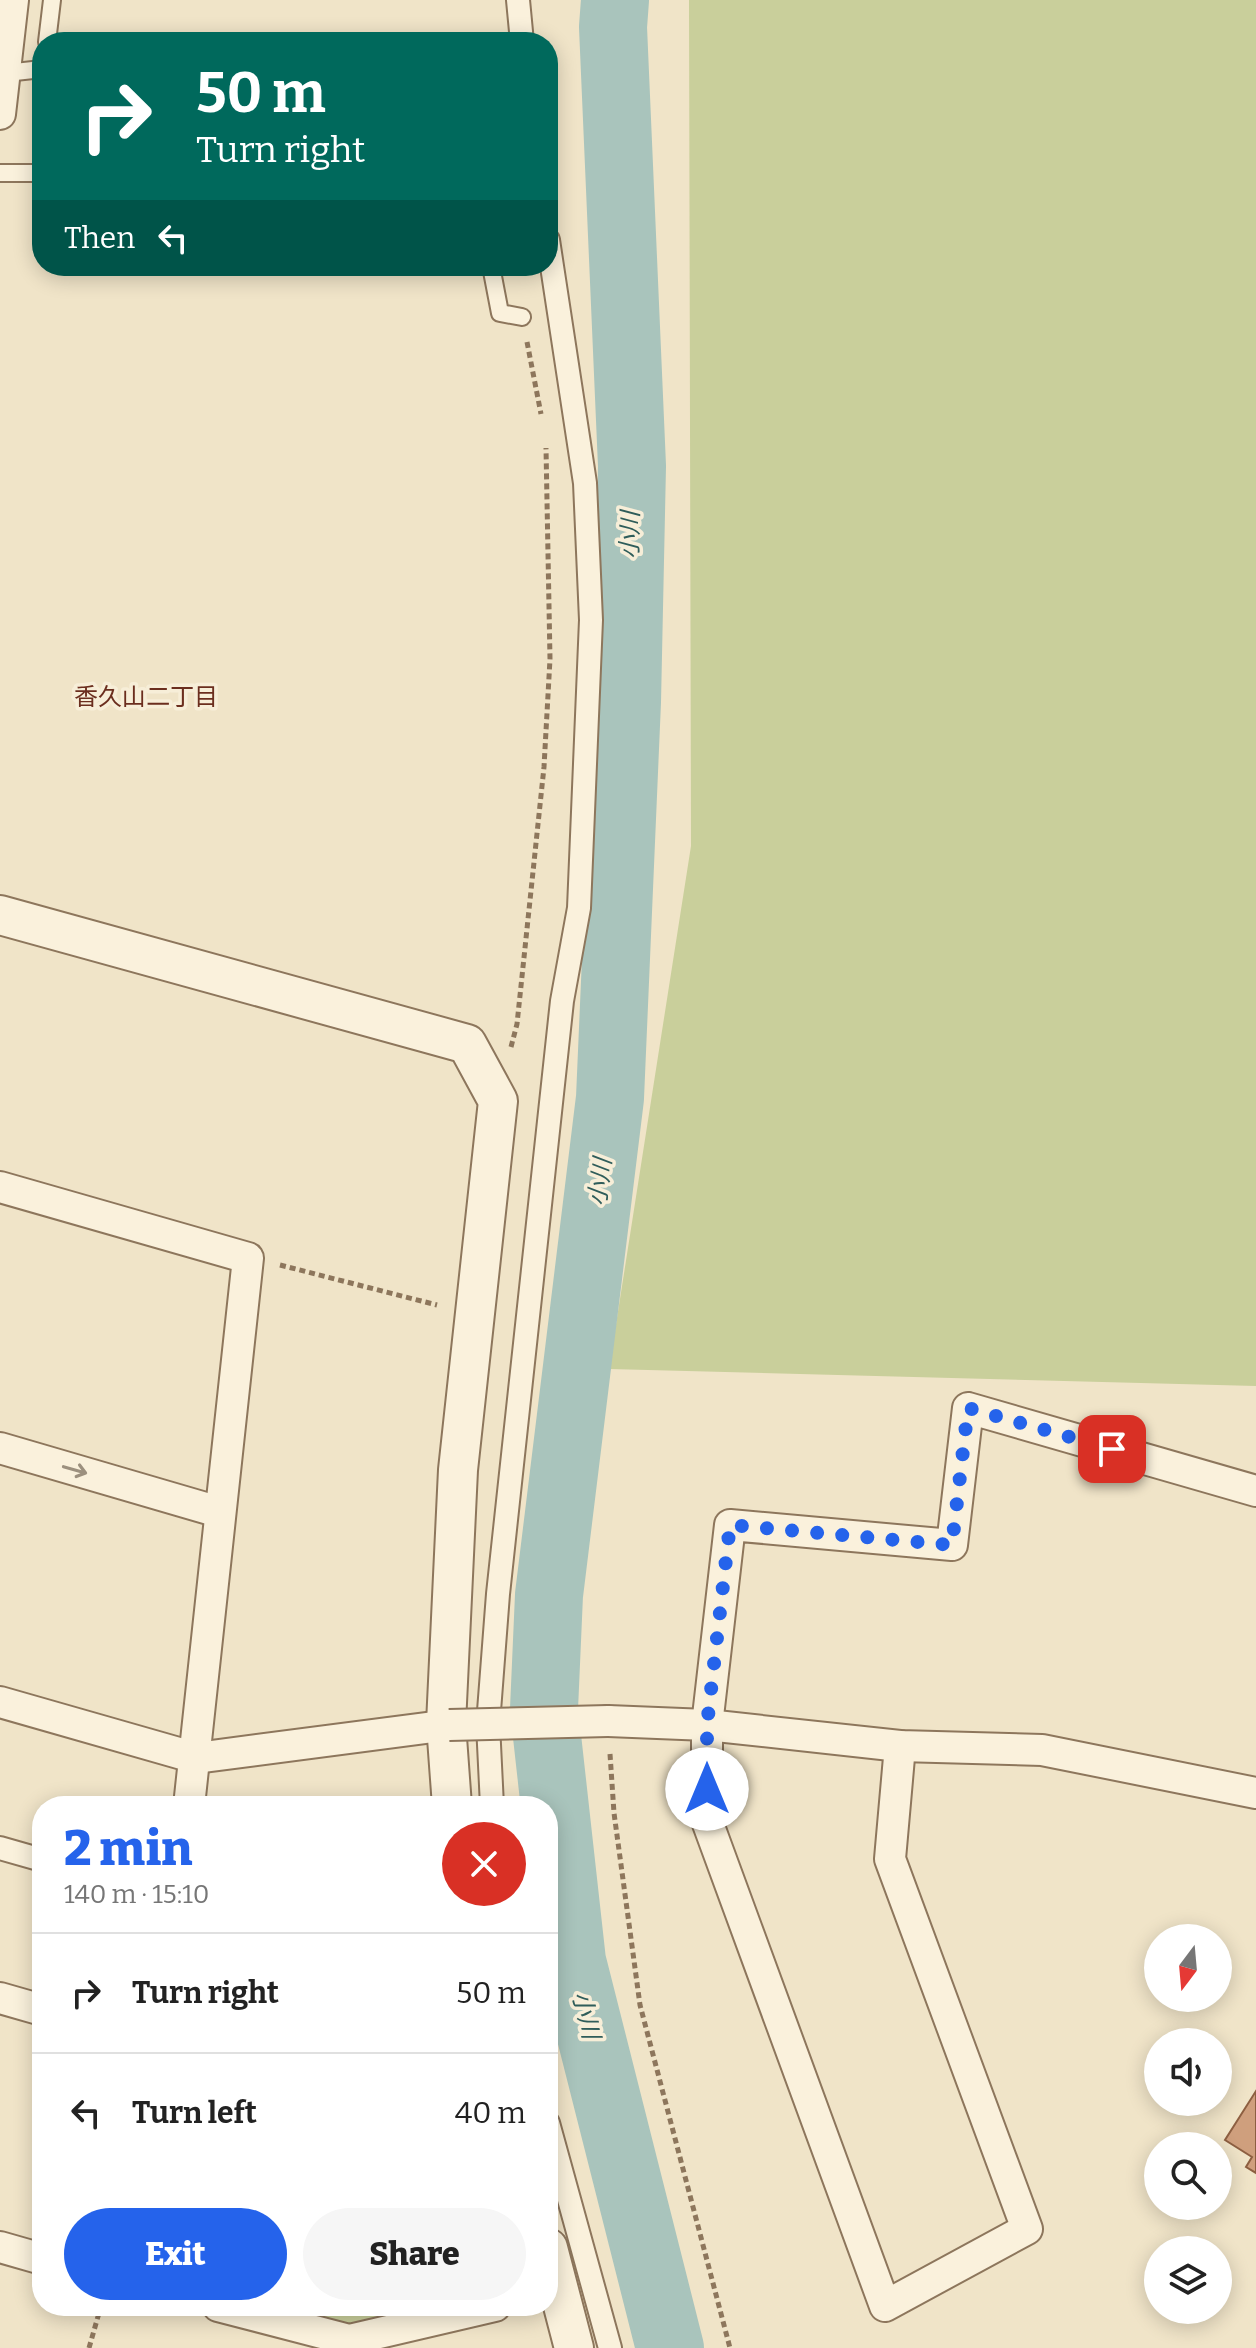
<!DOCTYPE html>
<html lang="en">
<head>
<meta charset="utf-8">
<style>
  :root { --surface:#fff; --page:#f6f6f6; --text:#222; --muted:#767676; --line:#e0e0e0; --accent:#2563eb }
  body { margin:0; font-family:Bitter,"Noto Sans JP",serif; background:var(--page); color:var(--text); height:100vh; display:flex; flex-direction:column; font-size:30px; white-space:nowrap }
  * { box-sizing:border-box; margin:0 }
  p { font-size:26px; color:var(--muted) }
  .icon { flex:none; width:44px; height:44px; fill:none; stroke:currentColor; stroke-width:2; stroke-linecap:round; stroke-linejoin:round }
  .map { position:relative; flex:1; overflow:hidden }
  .sheet { position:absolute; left:32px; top:1796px; width:526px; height:520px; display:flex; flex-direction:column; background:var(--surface); border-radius:32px; box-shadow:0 4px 20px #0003 }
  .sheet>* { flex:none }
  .hud { position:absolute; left:32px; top:32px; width:526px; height:244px; border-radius:32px; box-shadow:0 4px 20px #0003; background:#00695c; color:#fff; overflow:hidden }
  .needle { width:52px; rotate:196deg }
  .controls { position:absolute; left:1144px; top:1924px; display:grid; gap:16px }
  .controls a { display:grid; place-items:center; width:88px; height:88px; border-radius:50%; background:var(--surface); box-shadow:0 4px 20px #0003; font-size:40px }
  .pin { position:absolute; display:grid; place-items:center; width:68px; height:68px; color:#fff; margin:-34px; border-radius:16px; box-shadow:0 4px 12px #0006 }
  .me { position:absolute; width:88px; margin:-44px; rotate:0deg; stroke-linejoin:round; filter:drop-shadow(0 0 6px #0008) }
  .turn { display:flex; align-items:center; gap:28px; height:168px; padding:0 32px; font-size:36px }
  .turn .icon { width:104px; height:104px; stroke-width:2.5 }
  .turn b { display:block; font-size:56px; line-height:68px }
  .then { display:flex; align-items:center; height:76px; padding:0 32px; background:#0003; gap:16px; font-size:30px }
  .round { display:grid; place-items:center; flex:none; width:84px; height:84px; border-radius:42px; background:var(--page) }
  .summary { display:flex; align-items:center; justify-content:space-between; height:136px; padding:0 32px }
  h1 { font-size:48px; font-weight:800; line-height:60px; color:var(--accent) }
  .cta { display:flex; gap:16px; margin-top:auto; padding:16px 32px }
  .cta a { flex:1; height:92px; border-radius:48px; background:var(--accent); color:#fff; font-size:32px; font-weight:800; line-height:92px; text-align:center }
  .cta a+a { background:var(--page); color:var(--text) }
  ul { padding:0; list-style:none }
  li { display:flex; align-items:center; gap:24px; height:120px; padding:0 32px; border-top:2px solid var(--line) }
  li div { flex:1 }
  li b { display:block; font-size:30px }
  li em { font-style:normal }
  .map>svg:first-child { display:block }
  .green { fill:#c9cf9b }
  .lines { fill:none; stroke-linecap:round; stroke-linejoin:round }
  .river { stroke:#a9c4bc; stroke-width:68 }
  .building { fill:#cf9f7d; stroke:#8d5f41; stroke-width:2 }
  .service-casing { stroke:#8d765c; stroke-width:20 }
  .pedestrian-casing { stroke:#8d765c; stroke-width:26 }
  .minor-casing { stroke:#8d765c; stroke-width:34 }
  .tertiary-casing { stroke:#8d765c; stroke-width:42 }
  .path { stroke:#8d765c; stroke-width:5; stroke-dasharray:6 4; stroke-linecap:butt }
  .service { stroke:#faf1dc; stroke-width:16 }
  .pedestrian { stroke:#faf1dc; stroke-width:22 }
  .minor { stroke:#faf1dc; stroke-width:30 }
  .tertiary { stroke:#faf1dc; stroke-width:38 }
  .minor-bridge-casing { stroke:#8d765c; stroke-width:34; stroke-linecap:butt }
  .minor-bridge { stroke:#faf1dc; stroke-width:30 }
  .oneway { stroke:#9c907e }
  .route { stroke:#2563eb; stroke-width:14; stroke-dasharray:0 25.2 }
  .labels { text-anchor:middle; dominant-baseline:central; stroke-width:7; stroke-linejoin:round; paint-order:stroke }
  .water-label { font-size:24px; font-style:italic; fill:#2f5d5a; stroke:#f7eed8 }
  .neighbourhood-label { font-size:24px; fill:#6b2e1e; stroke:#f7eed8 }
</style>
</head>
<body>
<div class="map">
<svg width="1256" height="2348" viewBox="0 0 1256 2348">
  <rect width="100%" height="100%" fill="#f0e4c8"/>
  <g class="green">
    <path d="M689,0H1256V1386L609,1369L691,846Z"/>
    <path d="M251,2306H438L332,2329Z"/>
  </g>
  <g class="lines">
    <path class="river" d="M615,0L613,27L632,466L627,702L610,1098L549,1595L544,1709L572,1961L670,2348"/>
  </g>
  <path class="building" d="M1256,2091V2173L1246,2167L1252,2157L1225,2140Z"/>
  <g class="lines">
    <g class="service-casing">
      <g id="service">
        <path d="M47,42L52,0"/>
        <path d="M6,73L42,69"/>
        <path d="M0,173H42"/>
        <path d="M491,266L500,313L522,317"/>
      </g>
    </g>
    <g class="pedestrian-casing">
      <g id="pedestrian">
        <path d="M518,0L522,42"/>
        <path d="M492,1806L488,1724L498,1594L562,1001L579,908L591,620L585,483L548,240"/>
        <path d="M0,1848L42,1860"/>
        <path d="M548,2123L610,2348"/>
      </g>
    </g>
    <g class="minor-casing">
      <g id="minor">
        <path d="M0,114L13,0"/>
        <path d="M0,1187L248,1258L189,1806"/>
        <path d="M0,1448L219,1512"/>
        <path d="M0,1702L196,1758L449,1725"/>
        <path d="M608,1721L707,1725L900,1746L1042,1750L1256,1793"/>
        <path d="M900,1746L890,1859L1027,2229L885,2306L707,1821V1725L730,1525L952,1545L968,1408L1256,1491"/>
        <path d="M0,1998L42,2010"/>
        <path d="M0,2247L42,2259"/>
        <path d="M218,2306L349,2340L495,2306"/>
      </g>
    </g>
    <g class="tertiary-casing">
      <g id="tertiary">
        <path d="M0,915L467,1044L498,1101L458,1470L446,1724L452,1806"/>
        <path d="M548,2248L574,2348"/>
      </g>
    </g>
    <g class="path">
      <path d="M527,342L541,414"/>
      <path d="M511,1047L517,1024L544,767L550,659L546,448"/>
      <path d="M280,1265L437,1305"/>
      <path d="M610,1754L614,1813L640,2005L730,2348"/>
      <path d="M89,2348L101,2306"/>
    </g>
    <use href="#service" class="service"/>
    <use href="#pedestrian" class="pedestrian"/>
    <use href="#minor" class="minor"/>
    <use href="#tertiary" class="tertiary"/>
    <g class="minor-bridge-casing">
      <path id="minor-bridge" d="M449,1725L608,1721"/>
    </g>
    <use href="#minor-bridge" class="minor-bridge"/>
  </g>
  <defs><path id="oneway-shaft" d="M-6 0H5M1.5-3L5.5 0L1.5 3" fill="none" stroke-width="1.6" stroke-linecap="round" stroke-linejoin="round" transform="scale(2)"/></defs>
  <use class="oneway" href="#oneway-shaft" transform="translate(75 1470) rotate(16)"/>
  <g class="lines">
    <path class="route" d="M707,1789V1725L730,1525L952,1545L968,1408L1112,1449"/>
  </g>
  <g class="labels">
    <g class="water-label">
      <text transform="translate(630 535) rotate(-89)">小川</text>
      <text transform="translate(600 1182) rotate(-83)">小川</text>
      <text transform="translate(586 2015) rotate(76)">小川</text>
    </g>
    <g class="neighbourhood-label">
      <text x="146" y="697">香久山二丁目</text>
    </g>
  </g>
</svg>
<div class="controls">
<a><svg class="needle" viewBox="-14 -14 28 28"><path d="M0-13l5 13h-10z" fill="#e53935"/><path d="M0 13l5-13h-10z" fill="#767676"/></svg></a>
<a><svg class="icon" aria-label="sound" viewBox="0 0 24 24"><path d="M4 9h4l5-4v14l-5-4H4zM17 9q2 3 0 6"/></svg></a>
<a><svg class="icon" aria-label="search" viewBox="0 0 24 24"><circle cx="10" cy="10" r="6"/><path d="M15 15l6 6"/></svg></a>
<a><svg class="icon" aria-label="layers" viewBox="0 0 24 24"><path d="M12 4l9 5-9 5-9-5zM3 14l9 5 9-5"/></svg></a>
</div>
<div class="pin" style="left:1112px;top:1449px;background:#d93025"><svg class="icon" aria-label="arrive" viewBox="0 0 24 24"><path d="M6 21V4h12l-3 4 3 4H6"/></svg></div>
<svg class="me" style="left:707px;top:1789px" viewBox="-20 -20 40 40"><circle r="19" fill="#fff"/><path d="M0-13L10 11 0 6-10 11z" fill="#2563eb"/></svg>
<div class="hud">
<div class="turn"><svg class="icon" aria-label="right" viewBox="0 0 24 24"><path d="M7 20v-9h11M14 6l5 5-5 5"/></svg><div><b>50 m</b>Turn right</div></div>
<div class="then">Then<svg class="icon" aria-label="left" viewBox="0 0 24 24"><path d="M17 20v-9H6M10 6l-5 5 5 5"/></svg></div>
</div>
<section class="sheet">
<div class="summary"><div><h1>2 min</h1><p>140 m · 15:10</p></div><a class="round" style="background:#d93025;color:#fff"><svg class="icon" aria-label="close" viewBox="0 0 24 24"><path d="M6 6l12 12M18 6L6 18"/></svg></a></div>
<ul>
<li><svg class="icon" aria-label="right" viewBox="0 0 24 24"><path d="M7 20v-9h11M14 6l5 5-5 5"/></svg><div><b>Turn right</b></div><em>50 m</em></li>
<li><svg class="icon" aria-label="left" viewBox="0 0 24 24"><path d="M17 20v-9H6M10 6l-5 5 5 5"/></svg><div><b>Turn left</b></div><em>40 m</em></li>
</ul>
<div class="cta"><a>Exit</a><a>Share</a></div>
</section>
</div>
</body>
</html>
